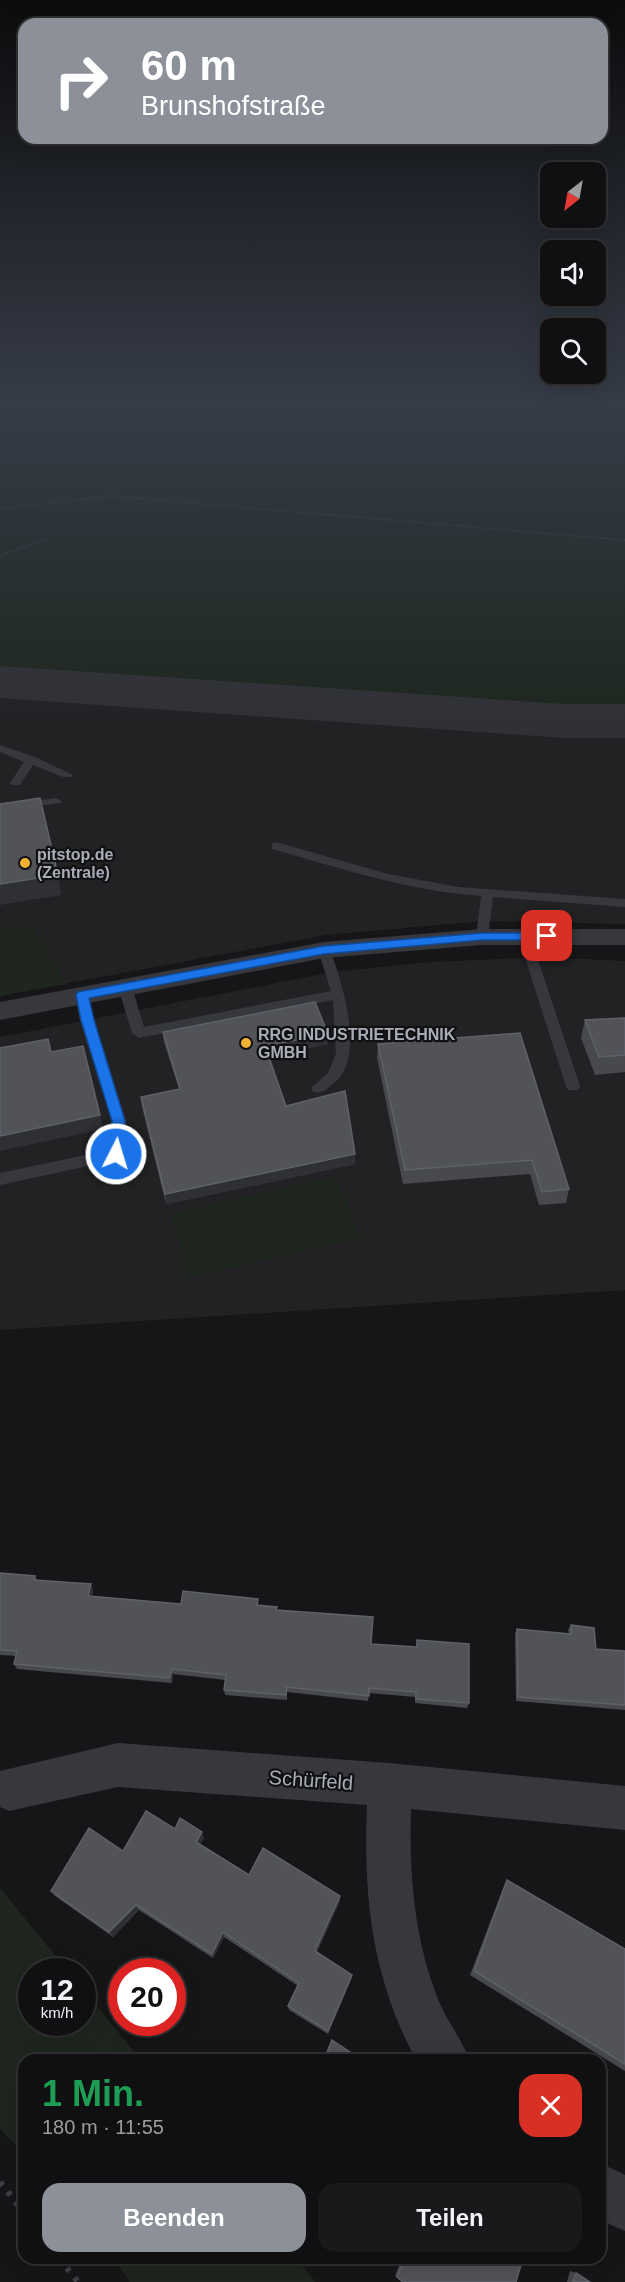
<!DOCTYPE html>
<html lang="de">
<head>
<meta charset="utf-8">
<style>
  :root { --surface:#101012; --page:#19191b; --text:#f1f3f6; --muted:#9c9d9f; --line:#303032; --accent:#8c9099 }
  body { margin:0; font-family:Arial,sans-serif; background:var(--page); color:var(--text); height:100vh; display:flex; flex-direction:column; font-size:22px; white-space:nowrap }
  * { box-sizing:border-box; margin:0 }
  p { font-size:20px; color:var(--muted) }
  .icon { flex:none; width:33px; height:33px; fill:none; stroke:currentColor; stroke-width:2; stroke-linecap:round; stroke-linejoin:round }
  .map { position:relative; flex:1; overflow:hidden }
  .panel { position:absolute; left:18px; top:2054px; width:588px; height:210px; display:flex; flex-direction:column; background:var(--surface); border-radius:18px; box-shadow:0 6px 24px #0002,0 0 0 2px var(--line) }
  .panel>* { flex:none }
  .banner { position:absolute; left:18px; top:18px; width:590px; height:126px; border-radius:18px; box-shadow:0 6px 24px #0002,0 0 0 2px var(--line); background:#8c9099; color:#fff; overflow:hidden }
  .needle { width:39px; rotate:211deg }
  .controls { position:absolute; left:540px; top:162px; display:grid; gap:12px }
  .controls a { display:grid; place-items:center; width:66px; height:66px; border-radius:12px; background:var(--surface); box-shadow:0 6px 24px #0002,0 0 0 2px var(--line); font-size:30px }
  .speed { position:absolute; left:18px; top:1958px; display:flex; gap:12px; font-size:30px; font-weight:700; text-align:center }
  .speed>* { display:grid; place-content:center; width:78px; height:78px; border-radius:50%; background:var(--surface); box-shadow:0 6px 24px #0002,0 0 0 2px var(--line); line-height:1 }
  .speed small { font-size:15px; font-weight:400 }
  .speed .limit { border:9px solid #d22; background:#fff; color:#111 }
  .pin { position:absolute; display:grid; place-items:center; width:51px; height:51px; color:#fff; margin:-26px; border-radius:12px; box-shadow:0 3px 9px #0006 }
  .me { position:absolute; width:66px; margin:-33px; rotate:5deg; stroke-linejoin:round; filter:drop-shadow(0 0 4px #0008) }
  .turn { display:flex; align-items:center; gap:21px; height:126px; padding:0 24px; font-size:27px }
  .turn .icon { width:78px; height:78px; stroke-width:2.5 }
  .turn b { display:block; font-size:42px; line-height:51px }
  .round { display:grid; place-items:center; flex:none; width:63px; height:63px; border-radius:18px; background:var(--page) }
  .headline { display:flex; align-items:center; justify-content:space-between; height:102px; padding:0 24px }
  h1 { font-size:36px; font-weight:600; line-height:45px; color:#1e9e55 }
  .cta { display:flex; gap:12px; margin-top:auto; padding:12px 24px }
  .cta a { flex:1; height:69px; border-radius:18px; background:var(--accent); color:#fff; font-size:24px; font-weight:600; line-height:69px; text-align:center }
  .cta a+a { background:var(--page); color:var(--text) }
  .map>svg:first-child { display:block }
  .built { fill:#222225 }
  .green { fill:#1e261f }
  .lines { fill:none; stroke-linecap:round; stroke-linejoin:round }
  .taxiway { fill:#303135; fill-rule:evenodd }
  .path-far1 { stroke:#3d3f44; stroke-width:2; stroke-dasharray:1.5 2; stroke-linecap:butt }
  .path { stroke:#3d3f44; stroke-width:6; stroke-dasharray:4.5 8; stroke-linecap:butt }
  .lane { fill:#37383d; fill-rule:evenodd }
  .street { fill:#37383d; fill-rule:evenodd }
  .wall { fill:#47494d }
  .shaded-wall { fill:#2f3033 }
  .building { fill:#525359; stroke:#5f6168; stroke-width:1.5 }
  .route { fill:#1a73e8; stroke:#114b97; stroke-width:1.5 }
  .poi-dot { fill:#f2b134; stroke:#111113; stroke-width:2 }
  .labels { text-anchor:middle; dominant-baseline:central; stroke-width:4.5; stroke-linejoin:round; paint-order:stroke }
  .poi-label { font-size:16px; font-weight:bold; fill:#a8adb8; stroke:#111113; text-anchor:start }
  .near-street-label { font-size:20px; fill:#a8adb8; stroke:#111113 }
</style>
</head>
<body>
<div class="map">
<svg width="625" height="2282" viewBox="0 0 625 2282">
  <rect width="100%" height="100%" fill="#161618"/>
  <g class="built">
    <path d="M0,402H625V924L483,921L326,935L0,996Z"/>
    <path d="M544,957L625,961V1290L0,1330V1037L333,972L430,962Z"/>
  </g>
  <g class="green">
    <path d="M0,402H572L625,404V709L565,711L0,672Z"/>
    <path d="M33,926L67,984L0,996V929Z"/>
    <path d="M336,1176L360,1238L189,1278L171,1213Z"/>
    <path d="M0,1888L68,1971H32V2022H82L83,1989L140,2059L24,2060V2153L0,2129Z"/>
    <path d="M113,2258H297L315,2282H130Z"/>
  </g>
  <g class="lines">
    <path class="taxiway" d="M0,666L564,704H625V738H564L0,698Z"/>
    <g class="path-far1">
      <path d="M0,509L109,496L625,540"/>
      <path d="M0,556L47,539"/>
    </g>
    <g class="path">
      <path d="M0,2182L24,2213"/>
      <path d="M59,2258L78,2282"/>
    </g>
    <g class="lane">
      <path d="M0,745L35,757L73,775L71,777H63L33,765L20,785H12L10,783L24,762L0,752Z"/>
      <path d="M56,798L62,801L60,803L0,811V805Z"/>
      <path d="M276,842L388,874L459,887L625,899V907L493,897L488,937L482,941L476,937L481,896C409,891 340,868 272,849V843Z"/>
      <path d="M524,932L530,936L580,1086L578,1090H568L566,1086L518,936Z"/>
      <path d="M324,946L330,950C342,982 367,1059 333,1084C327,1089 322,1094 313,1092L311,1088L328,1073L336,1054L333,1000L139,1038L132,1033L118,987L120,984L125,983L132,987L144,1027L331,991L318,950Z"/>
      <path d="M82,990L89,995L94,1020L126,1121L124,1154L121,1158L116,1160L0,1185V1173L109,1150L112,1121L80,1020L75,995Z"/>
    </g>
    <g class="street">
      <path d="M482,929H625V945H482L324,958L0,1020V1002L324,942Z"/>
      <path d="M118,1743L389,1763L625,1786V1830L411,1809C409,1874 414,1938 438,1999C446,2020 461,2038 470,2060H416C372,1977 363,1897 367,1805L118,1787L9,1811L0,1807V1771Z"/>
      <path d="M600,2163L625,2175V2231L600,2220Z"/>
    </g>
  </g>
  <g class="wall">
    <path d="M625,1018V1072L595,1075L581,1038L585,1020Z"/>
    <path d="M163,1032L328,1044L268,1056L286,1106L355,1164L166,1204L142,1107L141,1097L179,1089L164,1042Z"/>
    <path d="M520,1033L569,1189L566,1203L539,1205L530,1174L403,1184L377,1058L378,1044Z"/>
    <path d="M0,1573L35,1576L37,1580L93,1590L92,1596L181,1604L258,1605L276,1610L371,1644L416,1647L417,1640L469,1703L467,1708L415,1703V1697L369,1693L368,1701L287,1692V1700L225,1695L224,1690L225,1680L173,1674L172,1683L17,1669L14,1664L16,1656L0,1655Z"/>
    <path d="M571,1625L596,1649L625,1651V1710L516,1701L515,1634L517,1629L569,1634L568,1630Z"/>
    <path d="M175,1829L204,1838L200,1844L249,1875L340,1896V1901L317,1952L351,1979L328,2034L289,2010L288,2006L298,1986L224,1937L213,1958L139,1910L113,1937L55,1896L51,1891L123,1851Z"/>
    <path d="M507,1880L625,1949V2071L470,1975L504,1886Z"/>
    <path d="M402,2258H523L403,2282L395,2276Z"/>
    <path d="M570,2271L576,2273L590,2282H567Z"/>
  </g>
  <g class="shaded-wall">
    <path d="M58,875L61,895L0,905V884Z"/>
    <path d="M328,1034V1044L265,1057V1046Z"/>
    <path d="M100,1115L103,1129L0,1151V1136Z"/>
    <path d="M355,1154V1164L166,1204L165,1194Z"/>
    <path d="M91,1584L93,1590L90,1602L88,1596Z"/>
    <path d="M172,1669L173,1674L172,1683L170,1678Z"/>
    <path d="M202,1832L204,1838L198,1848L196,1842Z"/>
    <path d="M340,1896V1901L315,1955V1951Z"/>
    <path d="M136,1905L139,1910L113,1937L109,1932Z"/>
    <path d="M223,1932L224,1937L213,1958L212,1954Z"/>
    <path d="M352,1975L351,1979L328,2034V2031Z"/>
  </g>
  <g class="building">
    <path d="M40,798L58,875L0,884V804Z"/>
    <path d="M315,1002L328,1034L265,1046L286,1106L345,1091L355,1154L165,1194L141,1097L180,1089L163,1032Z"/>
    <path d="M625,1018V1055L599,1057L585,1020Z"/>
    <path d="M520,1033L569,1189L542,1192L532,1160L405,1170L378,1044Z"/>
    <path d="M48,1039L51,1052L83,1046L100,1115L0,1136V1048Z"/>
    <path d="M0,1573L35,1576L34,1580L91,1584L88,1596L181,1604L183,1591L258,1599L257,1605L277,1607L276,1610L373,1617L371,1644L417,1647V1640L469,1644V1703L416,1699V1692L369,1688V1696L287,1687L286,1695L224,1690L226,1675L172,1669L170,1678L14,1664L17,1651L0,1650Z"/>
    <path d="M571,1625L594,1628L596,1649L625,1651V1705L518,1697L517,1629L571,1634Z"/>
    <path d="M146,1811L175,1829L180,1818L202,1832L196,1842L249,1875L263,1848L340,1896L315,1951L352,1975L328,2031L288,2006L299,1983L223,1932L212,1954L136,1905L109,1932L51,1891L89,1828L123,1851Z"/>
    <path d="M507,1880L625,1949V2064L474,1971Z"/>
    <path d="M332,2040L362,2060H324Z"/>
    <path d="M404,2258H523L516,2282H403L397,2277Z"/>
    <path d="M576,2273L590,2282H573Z"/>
  </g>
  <linearGradient id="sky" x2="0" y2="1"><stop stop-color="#0c0c0d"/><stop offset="0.56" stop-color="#363c48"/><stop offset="1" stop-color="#363c48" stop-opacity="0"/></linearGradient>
  <rect width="625" height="721" fill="url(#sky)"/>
  <path class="route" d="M482,933H547L552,936L547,940H482L324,954L89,998L94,1020L125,1121L123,1154L116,1159L111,1157L109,1154L112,1121L81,1020L76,995L78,992L324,946Z"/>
  <g class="poi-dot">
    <circle cx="25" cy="863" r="6"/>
    <circle cx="246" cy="1043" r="6"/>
  </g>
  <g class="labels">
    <g class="poi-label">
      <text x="37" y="854">pitstop.de<tspan x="37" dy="18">(Zentrale)</tspan></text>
      <text x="258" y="1034">RRG INDUSTRIETECHNIK<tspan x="258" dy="18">GMBH</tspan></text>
    </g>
    <g class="near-street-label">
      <text transform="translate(311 1780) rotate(4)">Schürfeld</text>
    </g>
  </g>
</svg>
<div class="controls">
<a><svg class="needle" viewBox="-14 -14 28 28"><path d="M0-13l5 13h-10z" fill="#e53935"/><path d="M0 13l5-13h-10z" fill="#9c9d9f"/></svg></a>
<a><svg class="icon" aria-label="sound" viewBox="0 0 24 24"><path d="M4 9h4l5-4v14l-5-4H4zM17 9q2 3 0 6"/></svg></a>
<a><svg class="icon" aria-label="search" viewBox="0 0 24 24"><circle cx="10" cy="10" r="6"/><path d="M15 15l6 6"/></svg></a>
</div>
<div class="speed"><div>12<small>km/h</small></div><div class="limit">20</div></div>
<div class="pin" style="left:547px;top:936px;background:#d93025"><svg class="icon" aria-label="arrive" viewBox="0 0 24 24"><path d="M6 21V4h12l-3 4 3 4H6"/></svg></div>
<svg class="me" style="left:116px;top:1154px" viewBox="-20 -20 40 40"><circle r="17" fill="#1a73e8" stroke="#fff" stroke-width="3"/><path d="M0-11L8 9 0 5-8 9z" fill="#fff"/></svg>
<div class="banner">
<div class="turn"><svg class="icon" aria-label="right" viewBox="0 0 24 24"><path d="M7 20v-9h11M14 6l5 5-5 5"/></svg><div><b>60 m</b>Brunshofstraße</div></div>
</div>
<section class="panel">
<div class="headline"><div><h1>1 Min.</h1><p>180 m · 11:55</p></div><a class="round" style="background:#d93025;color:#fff"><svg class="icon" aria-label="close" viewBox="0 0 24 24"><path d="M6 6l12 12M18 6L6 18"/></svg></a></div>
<div class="cta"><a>Beenden</a><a>Teilen</a></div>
</section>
</div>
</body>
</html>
